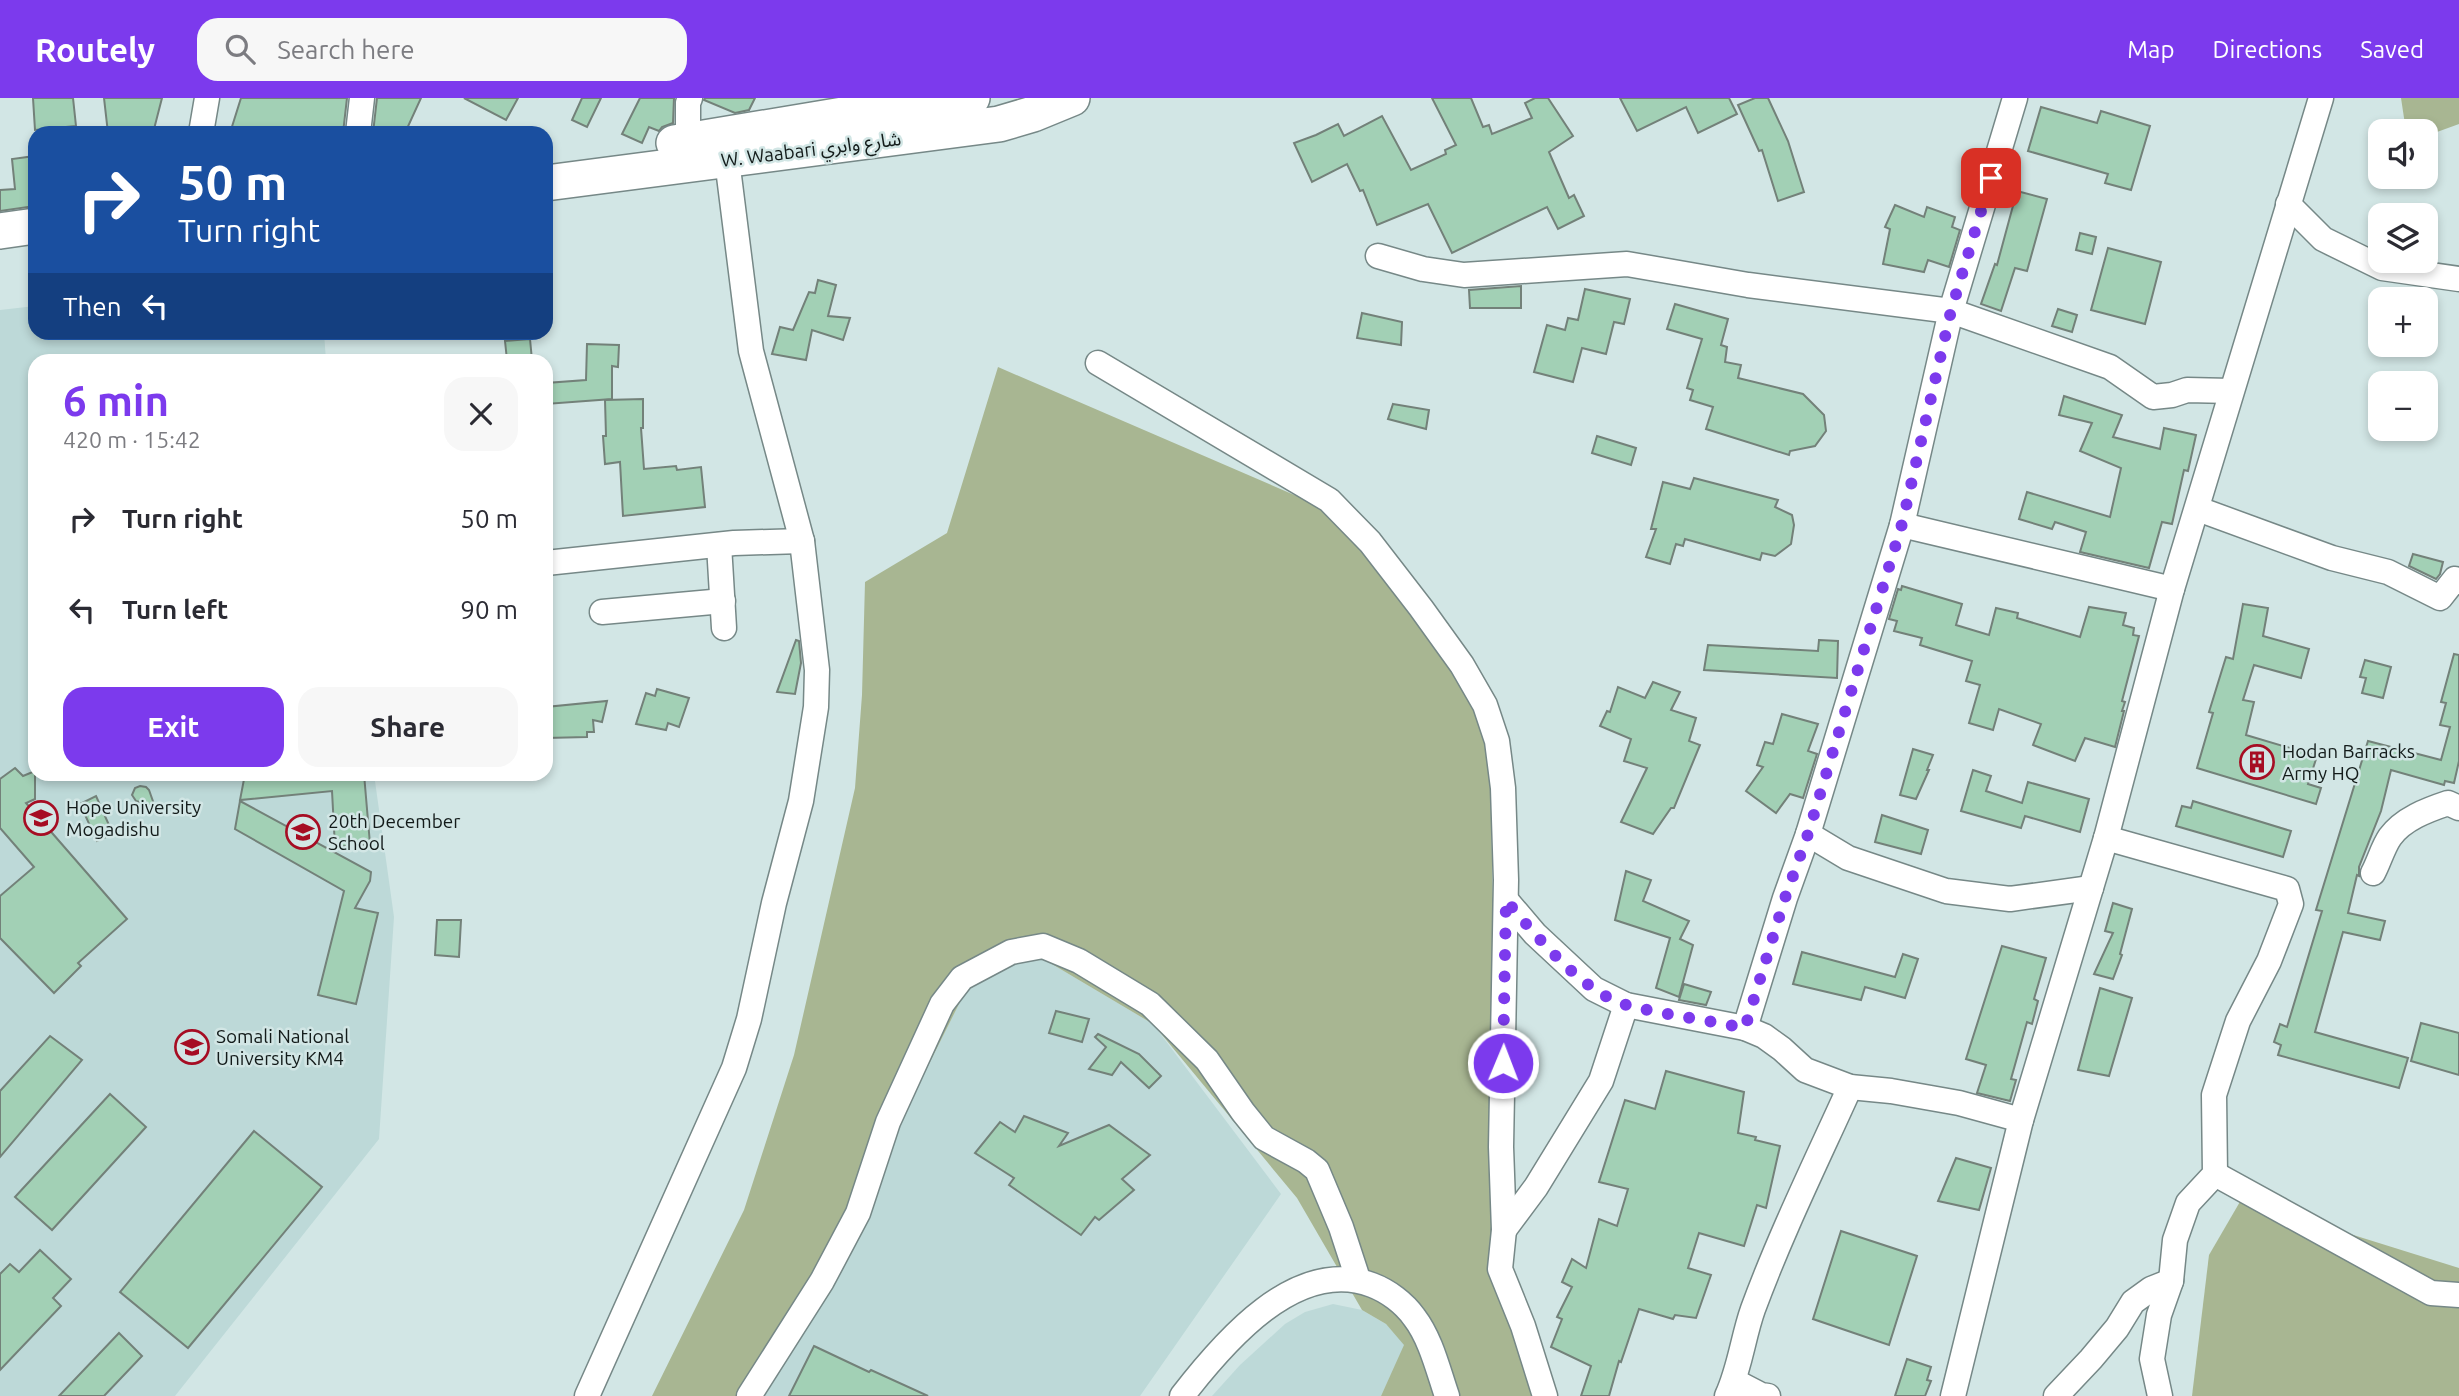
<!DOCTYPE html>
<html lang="en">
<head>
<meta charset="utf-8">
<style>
  :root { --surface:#fff; --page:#f7f7f7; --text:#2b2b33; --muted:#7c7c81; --accent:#7c3aed }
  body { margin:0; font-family:Ubuntu,"Noto Sans Arabic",sans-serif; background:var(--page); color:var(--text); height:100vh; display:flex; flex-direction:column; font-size:26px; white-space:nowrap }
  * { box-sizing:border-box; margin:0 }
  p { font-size:23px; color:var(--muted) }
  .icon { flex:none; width:38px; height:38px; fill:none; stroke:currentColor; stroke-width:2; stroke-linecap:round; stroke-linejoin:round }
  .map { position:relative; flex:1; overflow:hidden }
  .details { position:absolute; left:28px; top:256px; width:525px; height:427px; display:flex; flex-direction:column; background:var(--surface); border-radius:21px; box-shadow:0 4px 10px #0003 }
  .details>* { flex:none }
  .hud { position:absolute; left:28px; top:28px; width:525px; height:214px; border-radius:21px; box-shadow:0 4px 10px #0003; background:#1a4fa0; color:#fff; overflow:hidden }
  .fabs { position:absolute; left:2368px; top:21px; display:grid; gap:14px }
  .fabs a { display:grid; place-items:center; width:70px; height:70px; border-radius:14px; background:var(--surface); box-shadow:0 4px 10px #0003; font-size:35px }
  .pin { position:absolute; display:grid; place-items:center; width:60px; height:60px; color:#fff; margin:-30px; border-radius:14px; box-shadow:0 4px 10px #0006 }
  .me { position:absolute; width:77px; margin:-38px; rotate:1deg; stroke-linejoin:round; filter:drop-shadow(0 0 5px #0008) }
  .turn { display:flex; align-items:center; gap:24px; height:147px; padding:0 35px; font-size:32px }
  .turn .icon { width:91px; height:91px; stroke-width:2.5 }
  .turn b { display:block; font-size:49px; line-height:60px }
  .then { display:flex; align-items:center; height:66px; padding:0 35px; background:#0003; gap:14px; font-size:26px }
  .round { display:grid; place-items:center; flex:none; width:74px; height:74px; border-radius:21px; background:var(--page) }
  .headline { display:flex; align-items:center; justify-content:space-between; height:119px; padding:0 35px }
  h1 { font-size:42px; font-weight:700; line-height:52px; color:var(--accent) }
  .action { display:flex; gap:14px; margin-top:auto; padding:14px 35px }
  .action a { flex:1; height:80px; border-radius:21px; background:var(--accent); color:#fff; font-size:28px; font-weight:700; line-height:80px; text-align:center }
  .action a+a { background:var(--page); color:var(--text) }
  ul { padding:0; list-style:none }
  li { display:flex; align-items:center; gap:21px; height:91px; padding:0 35px }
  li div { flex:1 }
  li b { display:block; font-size:26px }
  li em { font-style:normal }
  header { display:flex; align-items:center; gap:42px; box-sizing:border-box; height:98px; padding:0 35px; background:var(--accent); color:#fff }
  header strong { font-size:33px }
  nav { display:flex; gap:38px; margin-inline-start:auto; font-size:24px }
  .search { width:490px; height:63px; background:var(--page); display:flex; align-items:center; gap:18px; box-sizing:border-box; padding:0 24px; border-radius:21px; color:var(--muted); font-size:26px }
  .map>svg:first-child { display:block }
  .built { fill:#bdd9d8 }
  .green { fill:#a8b692 }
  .building { fill:#a2d0b5; stroke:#738179; stroke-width:2 }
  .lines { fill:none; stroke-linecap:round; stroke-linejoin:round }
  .street-casing { stroke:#768887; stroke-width:27 }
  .secondary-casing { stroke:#768887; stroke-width:38 }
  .street { stroke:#fff; stroke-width:24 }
  .secondary { stroke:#fff; stroke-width:35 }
  .route { stroke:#7c3aed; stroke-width:12; stroke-dasharray:0 21.6 }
  .labels { text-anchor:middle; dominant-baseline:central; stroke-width:5; stroke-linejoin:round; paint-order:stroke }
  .street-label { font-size:19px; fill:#131b1a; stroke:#d2e6e5 }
  .poi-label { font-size:19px; fill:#131b1a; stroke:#d2e6e5; text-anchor:start }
</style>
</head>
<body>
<header>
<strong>Routely</strong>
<div class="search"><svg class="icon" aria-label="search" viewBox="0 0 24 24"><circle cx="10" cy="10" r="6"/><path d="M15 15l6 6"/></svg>Search here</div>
<nav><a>Map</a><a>Directions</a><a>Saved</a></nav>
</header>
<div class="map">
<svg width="2459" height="1298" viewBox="0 0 2459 1298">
  <rect width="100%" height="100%" fill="#d2e6e5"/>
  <g class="built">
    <path d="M35,208V234L324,235L326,262H35V676H374L394,819L379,1041L175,1298H0V212Z"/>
    <path d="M1035,856L1153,926L1281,1096L1140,1298H747L901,1022L967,890Z"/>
    <path d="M1333,1206L1362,1212L1386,1226L1405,1247L1381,1298H1212L1240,1267L1285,1226L1305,1214Z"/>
  </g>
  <g class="green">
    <path d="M2401,0H2459V26L2426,38V33H2406Z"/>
    <path d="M998,269L1336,415L1489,620L1501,1183L1537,1298H1381L1404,1247L1386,1226L1362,1212L1297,1100L1153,926L1035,856L967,890L901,1022L747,1298H652L744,1112L794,957L855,690L862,597L865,484L947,435Z"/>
    <path d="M2241,1102L2459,1170V1298H2192L2209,1157Z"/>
  </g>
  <g class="building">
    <path d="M33,0H73L76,28L35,32Z"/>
    <path d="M104,0H162L153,35H108Z"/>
    <path d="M241,0H347L343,35H230Z"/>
    <path d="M377,0H421L405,35H373Z"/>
    <path d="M464,0H518L506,22Z"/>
    <path d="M582,0H601L587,29L572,22Z"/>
    <path d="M640,0H674L673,25L662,29L659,33L649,29L642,45L622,36Z"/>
    <path d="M705,0H755L749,12L735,15L704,2Z"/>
    <path d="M1432,0H1471L1483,29L1489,27L1492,36L1532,20L1525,5L1535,0H1548L1573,38L1549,54L1569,100L1574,97L1584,118L1558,131L1547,109L1452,155L1428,106L1377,127L1363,92L1360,93L1347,66L1312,84L1294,45L1316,37L1338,26L1344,38L1382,18L1411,72L1446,56L1445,52L1456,47Z"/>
    <path d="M1620,0H1729L1737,16L1698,35L1686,9L1637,33Z"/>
    <path d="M1755,0H1768L1788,43L1804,94L1778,103L1762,52L1759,53L1738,7Z"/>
    <path d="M2041,9L2097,25L2101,13L2150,28L2131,92L2105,85L2108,76L2028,53Z"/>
    <path d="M35,58V108L0,113V92L15,91L12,61Z"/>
    <path d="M2017,93L2047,101L2027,173L2015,170L2001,213L1981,206L1995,166L1997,167Z"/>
    <path d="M1895,107L1924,119L1927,109L1955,119L1952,129L1960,132L1949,169L1928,162L1924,174L1883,166L1890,131L1885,129Z"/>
    <path d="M2080,135L2096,139L2092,156L2076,152Z"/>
    <path d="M2108,150L2161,164L2145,226L2091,212Z"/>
    <path d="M818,182L836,187L828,218L850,220L843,242L812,232L806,262L772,256L780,229L793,232L809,194L815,195Z"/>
    <path d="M1521,188V210H1470L1469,192Z"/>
    <path d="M1585,191L1630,201L1624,226L1614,224L1606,256L1582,250L1573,284L1534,274L1547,227L1565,232L1568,220L1578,222Z"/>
    <path d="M1675,206L1728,221L1721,247L1727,249L1725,264L1741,267L1738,280L1803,296L1824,317L1826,333L1815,348L1790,353L1789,357L1706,331L1713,309L1690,302L1693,292L1687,290L1702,241L1667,231Z"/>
    <path d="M2058,211L2077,217L2072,234L2052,228Z"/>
    <path d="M1362,215L1402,224L1401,247L1357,240Z"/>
    <path d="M530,241L532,262H507L505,243Z"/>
    <path d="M587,246L619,247L618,269L612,268V301L546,306V285L586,282Z"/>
    <path d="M2064,298L2122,317L2113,339L2160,351L2164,330L2196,337L2188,373L2184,372L2172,426L2162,424L2149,470L2080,454L2086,434L2055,424L2052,431L2019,421L2027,394L2110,419L2121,370L2080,353L2092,325L2059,317Z"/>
    <path d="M643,301V330H641L644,371L676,368L677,372L701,369L705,409L623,418L620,364L605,366L603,338H606L605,302Z"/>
    <path d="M1393,306L1429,312L1426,331L1388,321Z"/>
    <path d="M1597,338L1636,350L1631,367L1592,355Z"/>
    <path d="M1694,380L1778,402L1775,409L1792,417L1794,427L1791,446L1775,458L1762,455L1760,462L1685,441L1683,448L1676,446L1670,466L1646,459L1656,431H1651L1663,384L1690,391Z"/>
    <path d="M2413,456L2443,464L2440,476L2436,481L2409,468Z"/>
    <path d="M1902,488L1962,506L1956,527L1989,537L1996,510L2018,515L2017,520L2080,539L2089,509L2126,515L2123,527L2134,530L2133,537L2139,538L2122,603L2125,604L2122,613H2124L2115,649L2085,640L2075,663L2033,647L2041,626L1999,611L1993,632L1969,625L1980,587L1966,583L1972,563L1920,547L1922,540L1894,533L1897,523L1889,521L1898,491L1901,492Z"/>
    <path d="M2243,506L2268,510L2263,538L2309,551L2301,580L2254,567L2243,602L2254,604L2246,637L2317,658L2308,686L2321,690L2316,706L2197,670L2213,615L2209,614L2226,559L2233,561Z"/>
    <path d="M796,542L799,543L801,565L795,596L777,594Z"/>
    <path d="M1819,542L1838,543L1837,580L1704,572L1708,547L1818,553Z"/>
    <path d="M2454,556L2459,557V663L2454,685L2445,683L2444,687L2391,672L2381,713L2359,769V778L2357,777L2348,815L2385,823L2380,842L2343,834L2315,934L2408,960L2399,990L2278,957L2281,947L2274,944L2280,926L2287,929L2322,813L2316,812L2368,643L2441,662L2450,629L2440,627L2446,605L2441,604Z"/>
    <path d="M2365,562L2391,569L2383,600L2362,595L2366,580L2360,579Z"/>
    <path d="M1653,584L1680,594L1671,612L1696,620L1689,643L1700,647L1674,710H1671L1653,736L1621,724L1647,670L1624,663L1631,641L1600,628L1607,613L1610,614L1618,589L1645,600Z"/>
    <path d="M657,591L689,600L679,629L668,625L666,632L636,626L646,595L655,598Z"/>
    <path d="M607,603L602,624L593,622L594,634H587V639L546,640V609Z"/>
    <path d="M1782,616L1818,626L1808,653L1817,656L1803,700L1790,696L1776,715L1746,693L1763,669L1757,667L1765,644L1773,646Z"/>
    <path d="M1913,651L1933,657L1927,672H1929L1916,701L1900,697Z"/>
    <path d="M15,670L23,678L35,673V701L26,705L127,821L78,865L81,868L54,895L0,840V798L34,769L0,730V681Z"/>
    <path d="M1973,672L1991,678L1986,693L2022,705L2028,684L2089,701L2080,734L2025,718L2021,730L1961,713Z"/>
    <path d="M245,676H277V677L364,676L370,746L335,749L332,693L240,702Z"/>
    <path d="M140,688L146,689L149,692L155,709L136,703L132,697L135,690Z"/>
    <path d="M96,698L113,736L97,743L80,706Z"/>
    <path d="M240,703L371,774L370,783L355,810L378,815L356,906L318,897L344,793L235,731Z"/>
    <path d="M2193,703L2291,733L2283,759L2176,728L2182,708L2191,710Z"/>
    <path d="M1882,717L1928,732L1921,756L1875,744Z"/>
    <path d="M1626,773L1651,782L1643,803L1689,823L1680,841L1693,847L1679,899L1656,890L1670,840L1615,822Z"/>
    <path d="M2113,805L2132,811L2120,856L2122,857L2113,881L2094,876L2113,835L2105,833Z"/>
    <path d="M437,822H461L459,859L435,857Z"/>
    <path d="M2002,848L2046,860L2034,901L2038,903L2032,926L2027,924L2011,981L2016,982L2010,1003L1977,995L1986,967L1966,961Z"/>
    <path d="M1802,854L1895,879L1903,856L1918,861L1905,900L1865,889L1861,902L1793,886Z"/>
    <path d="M1684,886L1711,894L1706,907L1679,902Z"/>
    <path d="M2100,890L2132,900L2109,978L2078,972Z"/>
    <path d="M1056,913L1089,921L1082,944L1049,935Z"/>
    <path d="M2421,925L2459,935V977L2411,963Z"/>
    <path d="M1098,936L1139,956L1161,978L1149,990L1121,964L1112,977L1089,971L1106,949L1095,939Z"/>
    <path d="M50,938L82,962L0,1059V993Z"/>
    <path d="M1666,973L1744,994L1738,1035L1756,1039L1755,1042L1780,1048L1766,1110L1757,1107L1744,1148L1699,1135L1688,1170L1711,1177L1696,1220L1675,1217L1673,1221L1639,1211L1621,1264L1619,1263L1609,1298H1581L1591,1268L1551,1249L1562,1221L1557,1219L1572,1189L1562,1184L1572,1161L1586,1170L1599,1121L1617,1128L1628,1091L1599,1084L1625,1002L1655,1011Z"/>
    <path d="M110,996L146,1029L52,1132L15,1099Z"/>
    <path d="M1024,1018L1068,1035L1059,1048L1109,1027L1150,1057L1122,1081L1134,1092L1099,1122L1095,1119L1081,1137L1009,1087L1014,1080L975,1055L1000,1024L1015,1034Z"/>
    <path d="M254,1033L322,1089L188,1250L120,1194Z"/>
    <path d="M1956,1060L1991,1070L1979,1112L1938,1103Z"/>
    <path d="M1841,1133L1917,1158L1889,1247L1813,1221Z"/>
    <path d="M40,1152L71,1181L53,1200L61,1208L0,1272V1176L10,1166L19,1174Z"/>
    <path d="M119,1235L142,1258L104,1298H59Z"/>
    <path d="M814,1248L869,1274L871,1272L928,1298H789Z"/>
    <path d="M1907,1261L1931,1269L1927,1282L1931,1283L1925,1298H1895Z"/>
  </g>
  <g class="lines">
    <g class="street-casing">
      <g id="street">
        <path d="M201,35L207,0"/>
        <path d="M358,35L362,0"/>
        <path d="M688,43V5L690,0"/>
        <path d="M2288,106L2323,141L2382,170L2459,181"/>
        <path d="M1378,158L1423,171L1464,177L1627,166L1748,187L1951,213L2110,269L2153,299L2172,297L2187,292L2231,293"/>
        <path d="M1098,265L1329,402L1370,444L1421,510L1462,567L1485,607L1497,643L1503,690L1506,782L1501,1049L1504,1132L1500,1171L1523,1228L1545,1298"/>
        <path d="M2198,411L2332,460L2388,474L2440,500L2455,481L2459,484"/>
        <path d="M1902,427L2172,491"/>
        <path d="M719,447L724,530"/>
        <path d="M546,465L734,445L802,443"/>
        <path d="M602,514L723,503"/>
        <path d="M1808,736L1848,760L1946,793L2010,801L2091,790"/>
        <path d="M2106,740L2287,791L2291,806L2269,863L2238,923L2214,997L2215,1076L2188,1105L2175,1142L2171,1183L2159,1217L2152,1261L2160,1298"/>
        <path d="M2373,775C2379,764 2383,749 2390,739C2403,721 2427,712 2448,705L2459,710"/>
        <path d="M1506,802L1535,836L1594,891L1626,907L1745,930L1764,938L1782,951L1805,972L1850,989L1891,993L1959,1005L2021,1022"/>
        <path d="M1745,930L1785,800L1808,736L1902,427L1951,213L2015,0"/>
        <path d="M2215,1076L2431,1195L2459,1197"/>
        <path d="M1504,1132L1536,1089L1601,983L1626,907"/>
        <path d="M1734,1283L1761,1297L1768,1298"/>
        <path d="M587,1298L734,970L749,921L774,805L801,703L816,609L817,572L802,443L751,253L727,62"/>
        <path d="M749,1298L822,1183L858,1115L888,1024L942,906L962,880L1011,854L1043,848L1079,863L1150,906L1207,962L1243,1014L1264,1040L1306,1063L1317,1072L1341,1129L1358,1181"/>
        <path d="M1182,1298C1223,1245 1296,1158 1372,1187C1388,1193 1404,1205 1414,1219C1431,1241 1438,1272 1447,1298"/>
        <path d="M1727,1298C1740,1270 1743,1239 1753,1211C1781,1135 1817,1062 1850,989"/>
        <path d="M1953,1298L2021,1022L2106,740L2172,491L2321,0"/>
        <path d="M2056,1298L2091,1261L2117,1230L2133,1204L2151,1191L2171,1183"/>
      </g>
    </g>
    <g class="secondary-casing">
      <g id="secondary">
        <path d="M674,45L861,14L972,0"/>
        <path d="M546,85L999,26L1033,16L1072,0"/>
        <path d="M0,133L35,128"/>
      </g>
    </g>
    <use href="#street" class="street"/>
    <use href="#secondary" class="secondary"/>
  </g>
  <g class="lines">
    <path class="route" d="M1503,965L1506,802C1534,836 1584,896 1627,907C1665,917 1706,922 1745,930L1785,800L1808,736L1902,426L1951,213L1991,80"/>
  </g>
  <defs>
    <g id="building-ring" transform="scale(1.75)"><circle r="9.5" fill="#d2e6e5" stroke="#a60d23" stroke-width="1.5"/><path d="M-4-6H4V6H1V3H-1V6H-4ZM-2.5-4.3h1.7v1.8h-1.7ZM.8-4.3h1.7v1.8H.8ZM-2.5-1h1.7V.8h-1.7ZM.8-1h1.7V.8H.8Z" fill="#a60d23"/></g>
    <g id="university-ring" transform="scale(1.75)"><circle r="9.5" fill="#d2e6e5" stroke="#a60d23" stroke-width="1.5"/><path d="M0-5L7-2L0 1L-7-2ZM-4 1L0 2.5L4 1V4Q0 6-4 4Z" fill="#a60d23"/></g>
    <g id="school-ring" transform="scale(1.75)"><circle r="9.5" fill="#d2e6e5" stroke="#a60d23" stroke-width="1.5"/><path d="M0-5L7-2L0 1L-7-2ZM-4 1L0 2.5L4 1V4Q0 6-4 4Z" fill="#a60d23"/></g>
  </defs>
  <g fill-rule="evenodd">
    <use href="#building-ring" x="2257" y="664"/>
    <use href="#university-ring" x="41" y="720"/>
    <use href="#school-ring" x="303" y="734"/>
    <use href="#university-ring" x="192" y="949"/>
  </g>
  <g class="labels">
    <g class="street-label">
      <text transform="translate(811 51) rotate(-7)">W. Waabari شارع وابري</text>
    </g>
    <g class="poi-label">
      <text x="2282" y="653">Hodan Barracks<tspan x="2282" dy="22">Army HQ</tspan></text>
      <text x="66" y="709">Hope University<tspan x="66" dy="22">Mogadishu</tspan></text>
      <text x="328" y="723">20th December<tspan x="328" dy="22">School</tspan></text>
      <text x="216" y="938">Somali National<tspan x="216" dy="22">University KM4</tspan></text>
    </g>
  </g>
</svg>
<div class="fabs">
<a><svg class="icon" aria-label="sound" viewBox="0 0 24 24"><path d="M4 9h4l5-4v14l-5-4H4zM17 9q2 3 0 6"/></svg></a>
<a><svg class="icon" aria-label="layers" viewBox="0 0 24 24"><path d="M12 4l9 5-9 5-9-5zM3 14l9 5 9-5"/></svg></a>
<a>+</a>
<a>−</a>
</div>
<div class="pin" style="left:1991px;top:80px;background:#d93025"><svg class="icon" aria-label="arrive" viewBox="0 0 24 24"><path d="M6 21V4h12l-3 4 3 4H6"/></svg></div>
<svg class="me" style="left:1503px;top:965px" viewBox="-20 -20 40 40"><circle r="17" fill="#7c3aed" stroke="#fff" stroke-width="3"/><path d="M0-11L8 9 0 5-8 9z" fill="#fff"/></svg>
<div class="hud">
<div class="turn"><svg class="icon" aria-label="right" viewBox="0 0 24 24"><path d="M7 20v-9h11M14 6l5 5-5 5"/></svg><div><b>50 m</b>Turn right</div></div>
<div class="then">Then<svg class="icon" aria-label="left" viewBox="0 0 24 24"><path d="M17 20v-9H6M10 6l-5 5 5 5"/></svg></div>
</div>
<section class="details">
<div class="headline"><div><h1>6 min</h1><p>420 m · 15:42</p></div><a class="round"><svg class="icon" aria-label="close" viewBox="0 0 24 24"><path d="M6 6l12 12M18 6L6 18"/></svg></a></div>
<ul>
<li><svg class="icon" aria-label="right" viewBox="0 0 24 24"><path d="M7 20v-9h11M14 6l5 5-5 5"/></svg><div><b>Turn right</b></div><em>50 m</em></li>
<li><svg class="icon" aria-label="left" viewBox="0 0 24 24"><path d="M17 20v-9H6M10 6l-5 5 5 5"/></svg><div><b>Turn left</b></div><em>90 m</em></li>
</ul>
<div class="action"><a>Exit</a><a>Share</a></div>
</section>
</div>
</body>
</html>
